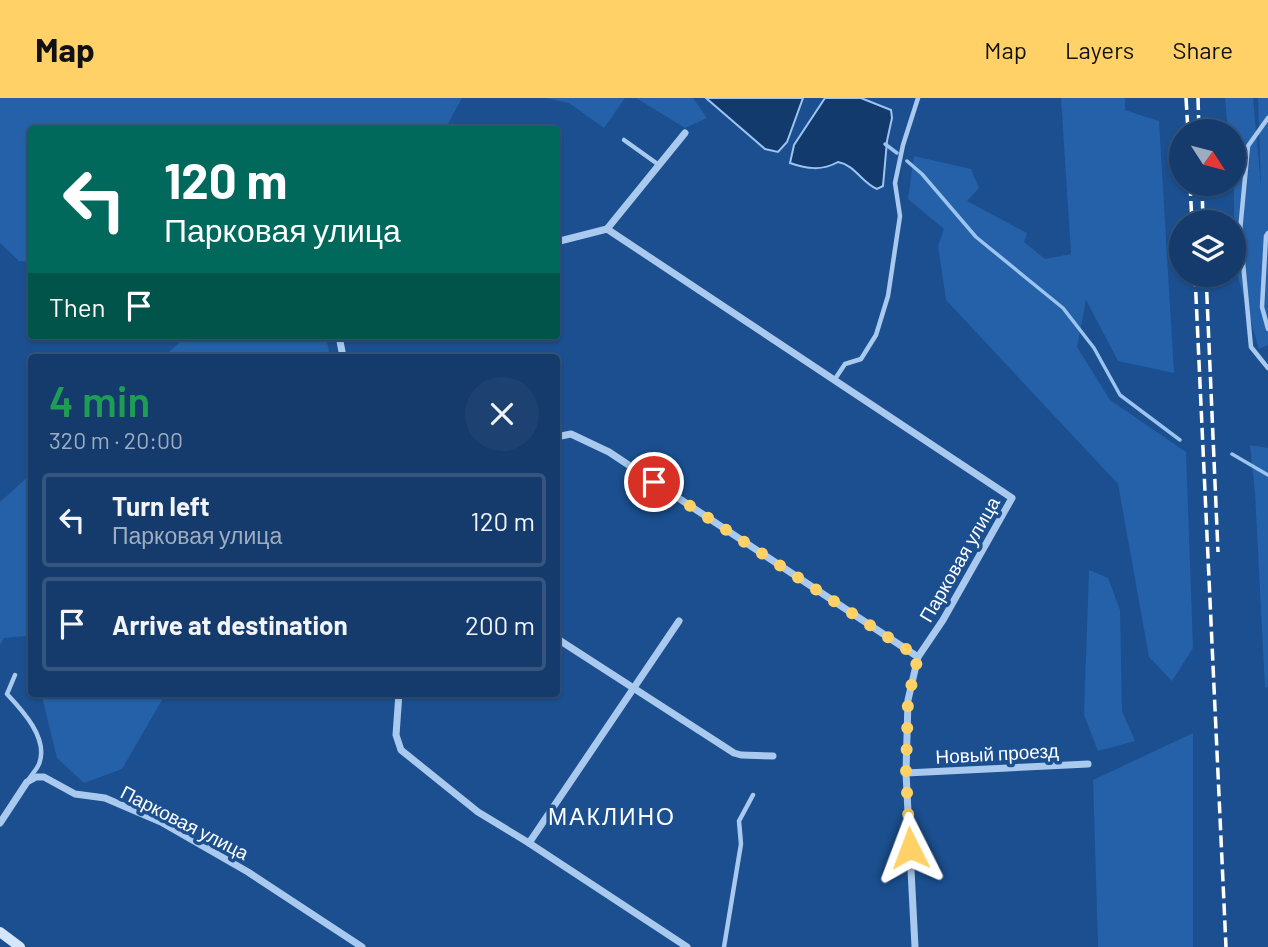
<!DOCTYPE html>
<html lang="en">
<head>
<meta charset="utf-8">
<style>
  :root { --surface:#143b6b; --page:#1d4271; --text:#f1f3f6; --muted:#9dadc1; --line:#33557e; --accent:#ffd166 }
  body { margin:0; font-family:Barlow,sans-serif; background:var(--page); color:var(--text); height:100vh; display:flex; flex-direction:column; font-size:26px; white-space:nowrap }
  * { box-sizing:border-box; margin:0 }
  p { font-size:23px; color:var(--muted) }
  .icon { flex:none; width:38px; height:38px; fill:none; stroke:currentColor; stroke-width:2; stroke-linecap:round; stroke-linejoin:round }
  .map { position:relative; flex:1; overflow:hidden }
  .details { position:absolute; left:28px; top:256px; width:532px; height:343px; display:flex; flex-direction:column; background:var(--surface); border-radius:7px; box-shadow:0 2px 5px #0004,0 0 0 2px var(--line) }
  .details>* { flex:none }
  .hud { position:absolute; left:28px; top:28px; width:532px; height:214px; border-radius:7px; box-shadow:0 2px 5px #0004,0 0 0 2px var(--line); background:#00695c; color:#fff; overflow:hidden }
  .needle { width:46px; rotate:126deg }
  .fabs { position:absolute; left:1169px; top:21px; display:grid; gap:14px }
  .fabs a { display:grid; place-items:center; width:77px; height:77px; border-radius:50%; background:var(--surface); box-shadow:0 2px 5px #0004,0 0 0 2px var(--line); font-size:35px }
  .pin { position:absolute; display:grid; place-items:center; width:60px; height:60px; color:#fff; margin:-30px; border:4px solid #fff; border-radius:50%; box-shadow:0 2px 7px #0007 }
  .me { position:absolute; width:77px; margin:-38px; rotate:357deg; stroke-linejoin:round; filter:drop-shadow(0 0 5px #0008) }
  .turn { display:flex; align-items:center; gap:24px; height:147px; padding:0 21px; font-size:32px }
  .turn .icon { width:91px; height:91px; stroke-width:2.5 }
  .turn b { display:block; font-size:49px; line-height:60px }
  .then { display:flex; align-items:center; height:66px; padding:0 21px; background:#0003; gap:14px; font-size:26px }
  .round { display:grid; place-items:center; flex:none; width:74px; height:74px; border-radius:37px; background:var(--page) }
  .head { display:flex; align-items:center; justify-content:space-between; height:119px; padding:0 21px }
  h1 { font-size:42px; font-weight:600; line-height:52px; color:#1e9e55 }
  ul { padding:0; list-style:none }
  li { display:flex; align-items:center; gap:21px; height:94px; margin:0 14px 10px; padding:0 7px; border:4px solid var(--line); border-radius:7px }
  li div { flex:1 }
  li b { display:block; font-size:26px }
  li em { font-style:normal }
  header { display:flex; align-items:center; gap:42px; box-sizing:border-box; height:98px; padding:0 35px; background:var(--accent); color:#111 }
  header strong { font-size:33px }
  nav { display:flex; gap:38px; margin-inline-start:auto; font-size:24px }
  .map>svg:first-child { display:block }
  .green { fill:#2461a8 }
  .water { fill:#123a6d; stroke:#9cc4f0; stroke-width:2 }
  .lines { fill:none; stroke-linecap:round; stroke-linejoin:round }
  .stream { stroke:#9cc4f0; stroke-width:3.5 }
  .lane { stroke:#a9c9ee; stroke-width:4.5 }
  .street { stroke:#a9c9ee; stroke-width:7 }
  .secondary { stroke:#d6e6fa; stroke-width:10 }
  .rail { stroke:#fff; stroke-width:3.5; stroke-dasharray:12 5; stroke-linecap:butt }
  .route { stroke:#ffd166; stroke-width:12; stroke-dasharray:0 21.6 }
  .labels { text-anchor:middle; dominant-baseline:central; stroke-width:7; stroke-linejoin:round; paint-order:stroke }
  .street-label { font-size:19px; fill:#fff; stroke:#1b4f8f }
  .quarter-label { font-size:23px; letter-spacing:2px; fill:#fff; stroke:#1b4f8f }
</style>
</head>
<body>
<header>
<strong>Map</strong>
<nav><a>Map</a><a>Layers</a><a>Share</a></nav>
</header>
<div class="map">
<svg width="1268" height="849" viewBox="0 0 1268 849">
  <rect width="100%" height="100%" fill="#1b4f8f"/>
  <g class="green">
    <path d="M0,0H462L445,31L32,32L31,164L19,163L0,145Z"/>
    <path d="M546,0H625L604,30L569,5Z"/>
    <path d="M636,0H693L707,20L685,30Z"/>
    <path d="M1061,0H1125V12L1159,23L1174,275L1118,263L1086,202L1077,249L1110,302L1186,354L1193,550L1172,583L1149,559L1118,386L946,202L938,148L944,131L908,101L914,58L971,71L979,90L967,103L1027,135L1024,144L1045,161L1071,156Z"/>
    <path d="M1225,0H1253L1261,88L1258,0H1268V247L1259,251L1234,165V33H1228Z"/>
    <path d="M187,238H326L330,259H163Z"/>
    <path d="M1250,347L1268,350V589L1265,590L1255,395Z"/>
    <path d="M31,376V558L26,538L4,540L0,547V404Z"/>
    <path d="M1089,472L1108,480L1120,512L1122,613L1135,643L1098,653L1084,617Z"/>
    <path d="M41,595H166L122,671L84,685L57,660Z"/>
    <path d="M1193,635V849H1098L1093,682Z"/>
  </g>
  <g class="water">
    <path d="M706,0H803L787,44L778,54L765,51Z"/>
    <path d="M825,0H861L891,12L892,20L887,43L883,88L877,91C862,85 855,67 838,64C822,73 807,71 790,65L794,47Z"/>
  </g>
  <g class="lines">
    <g class="stream">
      <path d="M885,46L897,55"/>
      <path d="M907,63L922,76L976,139L1063,210L1094,250L1120,297L1180,342"/>
      <path d="M1232,356L1268,377"/>
    </g>
    <g class="lane">
      <path d="M1268,20L1248,48L1240,133L1251,249L1268,270"/>
      <path d="M624,42L659,67"/>
      <path d="M1268,135L1266,138L1262,209L1268,231"/>
      <path d="M835,281L845,266L861,261L876,237L888,198L900,118L895,85L903,47L918,0"/>
      <path d="M15,577L7,596C23,613 49,641 39,666C37,671 32,676 29,681"/>
      <path d="M724,849L741,746L739,723L753,697"/>
    </g>
    <g class="street">
      <path d="M607,131L685,35"/>
      <path d="M556,144L607,131L1012,400L943,522L918,559L908,602L906,675L915,849"/>
      <path d="M339,238L343,259"/>
      <path d="M556,339L571,336L609,354L918,559"/>
      <path d="M556,540L734,655L741,657L773,658"/>
      <path d="M399,595L396,637L401,652L478,714L529,745L687,849"/>
      <path d="M906,675L1088,666"/>
      <path d="M0,725L27,684L36,679H44L75,696L105,700L161,724L248,774L362,849"/>
      <path d="M529,745L679,523"/>
    </g>
    <path class="secondary" d="M0,834L20,849"/>
    <g class="rail">
      <path d="M1186,0L1188,33"/>
      <path d="M1198,0L1199,33"/>
      <path d="M1190,86L1192,124"/>
      <path d="M1202,86L1203,124"/>
      <path d="M1195,177L1226,849"/>
      <path d="M1206,177L1218,454"/>
    </g>
  </g>
  <g class="lines">
    <path class="route" d="M654,384L918,559L908,602L906,675L910,750"/>
  </g>
  <g class="labels">
    <g class="street-label">
      <text transform="translate(959 461) rotate(-60)">Парковая улица</text>
      <text transform="translate(997 655) rotate(-3)">Новый проезд</text>
      <text transform="translate(185 724) rotate(27)">Парковая улица</text>
    </g>
    <g class="quarter-label">
      <text x="612" y="718">МАКЛИНО</text>
    </g>
  </g>
</svg>
<div class="fabs">
<a><svg class="needle" viewBox="-14 -14 28 28"><path d="M0-13l5 13h-10z" fill="#e53935"/><path d="M0 13l5-13h-10z" fill="#9dadc1"/></svg></a>
<a><svg class="icon" aria-label="layers" viewBox="0 0 24 24"><path d="M12 4l9 5-9 5-9-5zM3 14l9 5 9-5"/></svg></a>
</div>
<div class="pin" style="left:654px;top:384px;background:#d93025"><svg class="icon" aria-label="arrive" viewBox="0 0 24 24"><path d="M6 21V4h12l-3 4 3 4H6"/></svg></div>
<svg class="me" style="left:910px;top:750px" viewBox="-20 -20 40 40"><path d="M0-17L14 15 0 8-14 15z" fill="#ffd166" stroke="#fff" stroke-width="4"/></svg>
<div class="hud">
<div class="turn"><svg class="icon" aria-label="left" viewBox="0 0 24 24"><path d="M17 20v-9H6M10 6l-5 5 5 5"/></svg><div><b>120 m</b>Парковая улица</div></div>
<div class="then">Then<svg class="icon" aria-label="arrive" viewBox="0 0 24 24"><path d="M6 21V4h12l-3 4 3 4H6"/></svg></div>
</div>
<section class="details">
<div class="head"><div><h1>4 min</h1><p>320 m · 20:00</p></div><a class="round"><svg class="icon" aria-label="close" viewBox="0 0 24 24"><path d="M6 6l12 12M18 6L6 18"/></svg></a></div>
<ul>
<li><svg class="icon" aria-label="left" viewBox="0 0 24 24"><path d="M17 20v-9H6M10 6l-5 5 5 5"/></svg><div><b>Turn left</b><p>Парковая улица</p></div><em>120 m</em></li>
<li><svg class="icon" aria-label="arrive" viewBox="0 0 24 24"><path d="M6 21V4h12l-3 4 3 4H6"/></svg><div><b>Arrive at destination</b></div><em>200 m</em></li>
</ul>
</section>
</div>
</body>
</html>
